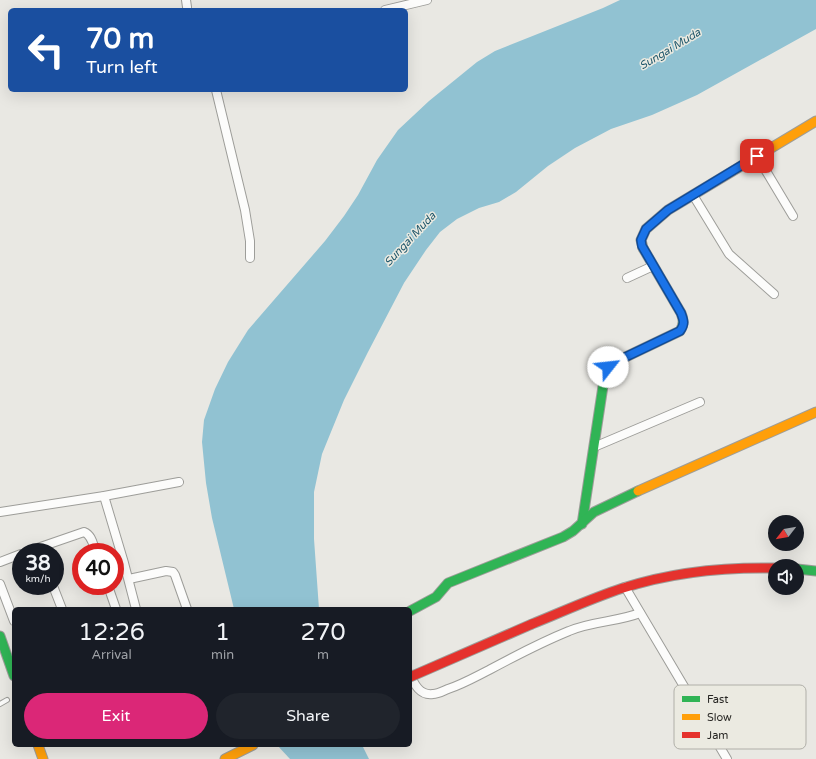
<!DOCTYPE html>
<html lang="en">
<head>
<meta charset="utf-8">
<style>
  :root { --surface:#171b24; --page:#20242c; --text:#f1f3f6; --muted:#9ea1a6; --accent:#db2777 }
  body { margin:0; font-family:"Varela Round",sans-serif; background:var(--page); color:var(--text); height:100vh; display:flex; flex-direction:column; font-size:15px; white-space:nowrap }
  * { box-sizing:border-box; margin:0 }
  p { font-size:13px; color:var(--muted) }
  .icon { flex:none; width:22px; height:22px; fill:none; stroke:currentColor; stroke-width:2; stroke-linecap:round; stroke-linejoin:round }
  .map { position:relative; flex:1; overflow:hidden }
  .sheet { position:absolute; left:12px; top:607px; width:400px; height:140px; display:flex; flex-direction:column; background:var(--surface); border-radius:6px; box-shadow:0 4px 16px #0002 }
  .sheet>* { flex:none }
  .banner { position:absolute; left:8px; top:8px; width:400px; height:84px; border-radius:6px; box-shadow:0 4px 16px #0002; background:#1a4fa0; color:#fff; overflow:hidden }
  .needle { width:26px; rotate:239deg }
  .fabs { position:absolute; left:768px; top:515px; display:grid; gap:8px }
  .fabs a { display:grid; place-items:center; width:36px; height:36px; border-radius:50%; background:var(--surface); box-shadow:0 4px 16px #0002; font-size:20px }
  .speed { position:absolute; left:12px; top:543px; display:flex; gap:8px; font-size:20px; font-weight:700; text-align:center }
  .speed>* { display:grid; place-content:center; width:52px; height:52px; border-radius:50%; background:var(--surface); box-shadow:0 4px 16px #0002; line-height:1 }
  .speed small { font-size:10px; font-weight:400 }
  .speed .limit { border:6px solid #d22; background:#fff; color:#111 }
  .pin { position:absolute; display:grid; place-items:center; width:34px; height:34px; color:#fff; margin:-17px; border-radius:8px; box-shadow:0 2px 6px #0006 }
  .me { position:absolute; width:44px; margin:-22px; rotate:61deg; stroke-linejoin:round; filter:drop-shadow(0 0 3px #0008) }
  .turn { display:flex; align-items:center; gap:14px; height:84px; padding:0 12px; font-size:18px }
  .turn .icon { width:52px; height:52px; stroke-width:2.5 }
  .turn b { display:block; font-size:28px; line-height:34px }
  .eta { display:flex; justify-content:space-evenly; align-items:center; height:68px; text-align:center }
  .eta b { font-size:24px; font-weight:600; line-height:28px }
  .primary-button { display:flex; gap:8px; margin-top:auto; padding:8px 12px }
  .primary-button a { flex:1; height:46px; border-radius:24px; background:var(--accent); color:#fff; font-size:16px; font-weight:600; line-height:46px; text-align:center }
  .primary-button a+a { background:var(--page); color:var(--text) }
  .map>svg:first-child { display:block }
  .water { fill:#91c2d2 }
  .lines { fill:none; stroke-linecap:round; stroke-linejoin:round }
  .lane-casing { stroke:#9d9d99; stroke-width:6 }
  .street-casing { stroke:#9d9d99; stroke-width:10 }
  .fast-casing { stroke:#9d9d99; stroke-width:11 }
  .slow-casing { stroke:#9d9d99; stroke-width:11 }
  .jam-casing { stroke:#9d9d99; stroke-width:11 }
  .lane { stroke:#fcfcfb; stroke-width:4 }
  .street { stroke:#fcfcfb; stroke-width:8 }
  .fast { stroke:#30b455; stroke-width:9 }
  .slow { stroke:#ff9f0a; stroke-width:9 }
  .jam { stroke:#e5322d; stroke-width:9 }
  .jam-bridge-casing { stroke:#9d9d99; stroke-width:11; stroke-linecap:butt }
  .jam-bridge { stroke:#e5322d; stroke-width:9 }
  .route-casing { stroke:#114b97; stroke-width:10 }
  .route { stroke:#1a73e8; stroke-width:7 }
  .labels { text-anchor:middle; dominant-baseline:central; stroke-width:3; stroke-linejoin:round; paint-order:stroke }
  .water-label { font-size:11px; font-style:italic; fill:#1f576b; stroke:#ebeae1 }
  .key { fill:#ebeae1; stroke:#b0afa8; stroke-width:1 }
  .key-label { font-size:11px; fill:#272623 }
</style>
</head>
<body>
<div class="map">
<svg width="816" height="759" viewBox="0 0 816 759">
  <rect width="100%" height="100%" fill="#e9e8e3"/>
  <g class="water">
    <path d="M620,0H816V29L697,95L652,115L611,129L575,148L548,166L516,192L499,202L479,208L457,219L440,232L426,250L404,283L368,352L344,400L322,454L314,492V539L319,609H234L212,518L206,483L202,442L204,420L215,389L228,362L248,330L325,241L344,216L358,195L377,160L398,130L429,101L477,62L495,51L603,8Z"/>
    <path d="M277,745H362L369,759H290Z"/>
  </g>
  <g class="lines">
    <g class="lane-casing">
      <path id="lane" d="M0,704L7,700"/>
    </g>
    <g class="street-casing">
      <g id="street">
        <path d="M186,0L187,7"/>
        <path d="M385,10L427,0"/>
        <path d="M216,90L245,210L250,241V258"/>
        <path d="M757,156L793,216"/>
        <path d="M693,195L729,254L774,294"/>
        <path d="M627,278L653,266"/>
        <path d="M594,447L700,402"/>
        <path d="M104,496L124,563L136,609"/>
        <path d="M0,512L104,496L179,482"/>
        <path d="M26,552L84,532C92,535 93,545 96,552"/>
        <path d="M0,562L21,554"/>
        <path d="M129,579L166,571L173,572L175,575L187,609"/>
        <path d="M0,584L14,621"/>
        <path d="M53,586L62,609"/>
        <path d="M108,586L116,609"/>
        <path d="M625,587L727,759"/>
        <path d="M410,674C414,684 420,696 433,694C438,694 443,691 448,689C463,684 475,677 489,670C515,656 542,642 569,631C592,621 617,622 640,613"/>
      </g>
    </g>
    <g class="fast-casing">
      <g id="fast">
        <path d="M582,524L605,373L613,363L680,331C684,324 684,320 681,313L643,248"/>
        <path d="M797,569L816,571"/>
        <path d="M410,611L436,597L448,583L563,537L573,531L594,512L638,491"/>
        <path d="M0,636L14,676"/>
      </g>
    </g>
    <g class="slow-casing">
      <g id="slow">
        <path d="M643,248L641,240L646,229L668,210L816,121"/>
        <path d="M638,491L816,412"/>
        <path d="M38,745L43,759"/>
        <path d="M225,759L253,745"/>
      </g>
    </g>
    <g class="jam-casing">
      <path id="jam" d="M532,624C562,612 592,598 623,588C672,572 724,567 775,568"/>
    </g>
    <use href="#lane" class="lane"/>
    <use href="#street" class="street"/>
    <use href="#fast" class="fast"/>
    <use href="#slow" class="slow"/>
    <use href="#jam" class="jam"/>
    <g class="jam-bridge-casing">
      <path id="jam-bridge" d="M410,677L532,624"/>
    </g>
    <use href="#jam-bridge" class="jam-bridge"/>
  </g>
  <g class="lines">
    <g class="route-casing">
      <path id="route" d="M608,367L613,363L680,331C685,324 684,321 681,313L642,246L641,240L646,229L668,210L757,156"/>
    </g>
    <use href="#route" class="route"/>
  </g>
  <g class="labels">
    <g class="water-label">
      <text transform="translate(670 49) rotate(-31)">Sungai Muda</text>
      <text transform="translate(410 239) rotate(-47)">Sungai Muda</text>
    </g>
  </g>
  <rect x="674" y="685" width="132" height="64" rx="6" class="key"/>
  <rect x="682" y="696" width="18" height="6" fill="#30b455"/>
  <rect x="682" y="714" width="18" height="6" fill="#ff9f0a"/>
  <rect x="682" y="732" width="18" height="6" fill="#e5322d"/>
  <g class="key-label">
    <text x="707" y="703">Fast</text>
    <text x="707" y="721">Slow</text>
    <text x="707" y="739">Jam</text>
  </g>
</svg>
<div class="fabs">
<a><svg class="needle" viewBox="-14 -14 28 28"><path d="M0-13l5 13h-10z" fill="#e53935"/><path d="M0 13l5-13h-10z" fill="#9ea1a6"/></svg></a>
<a><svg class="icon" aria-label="sound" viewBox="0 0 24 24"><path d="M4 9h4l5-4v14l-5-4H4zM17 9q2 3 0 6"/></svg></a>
</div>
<div class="speed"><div>38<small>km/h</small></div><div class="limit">40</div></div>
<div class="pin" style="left:757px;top:156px;background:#d93025"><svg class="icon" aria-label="arrive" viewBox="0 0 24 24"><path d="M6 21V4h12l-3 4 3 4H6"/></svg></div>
<svg class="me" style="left:608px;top:367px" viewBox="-20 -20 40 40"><circle r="19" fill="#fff"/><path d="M0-13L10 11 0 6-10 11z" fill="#1a73e8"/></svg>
<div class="banner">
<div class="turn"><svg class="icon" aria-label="left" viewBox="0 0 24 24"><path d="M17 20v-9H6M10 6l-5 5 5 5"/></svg><div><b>70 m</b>Turn left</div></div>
</div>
<section class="sheet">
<div class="eta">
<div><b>12:26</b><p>Arrival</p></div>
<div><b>1</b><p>min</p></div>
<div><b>270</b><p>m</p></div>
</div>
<div class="primary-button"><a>Exit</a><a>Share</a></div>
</section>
</div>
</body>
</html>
